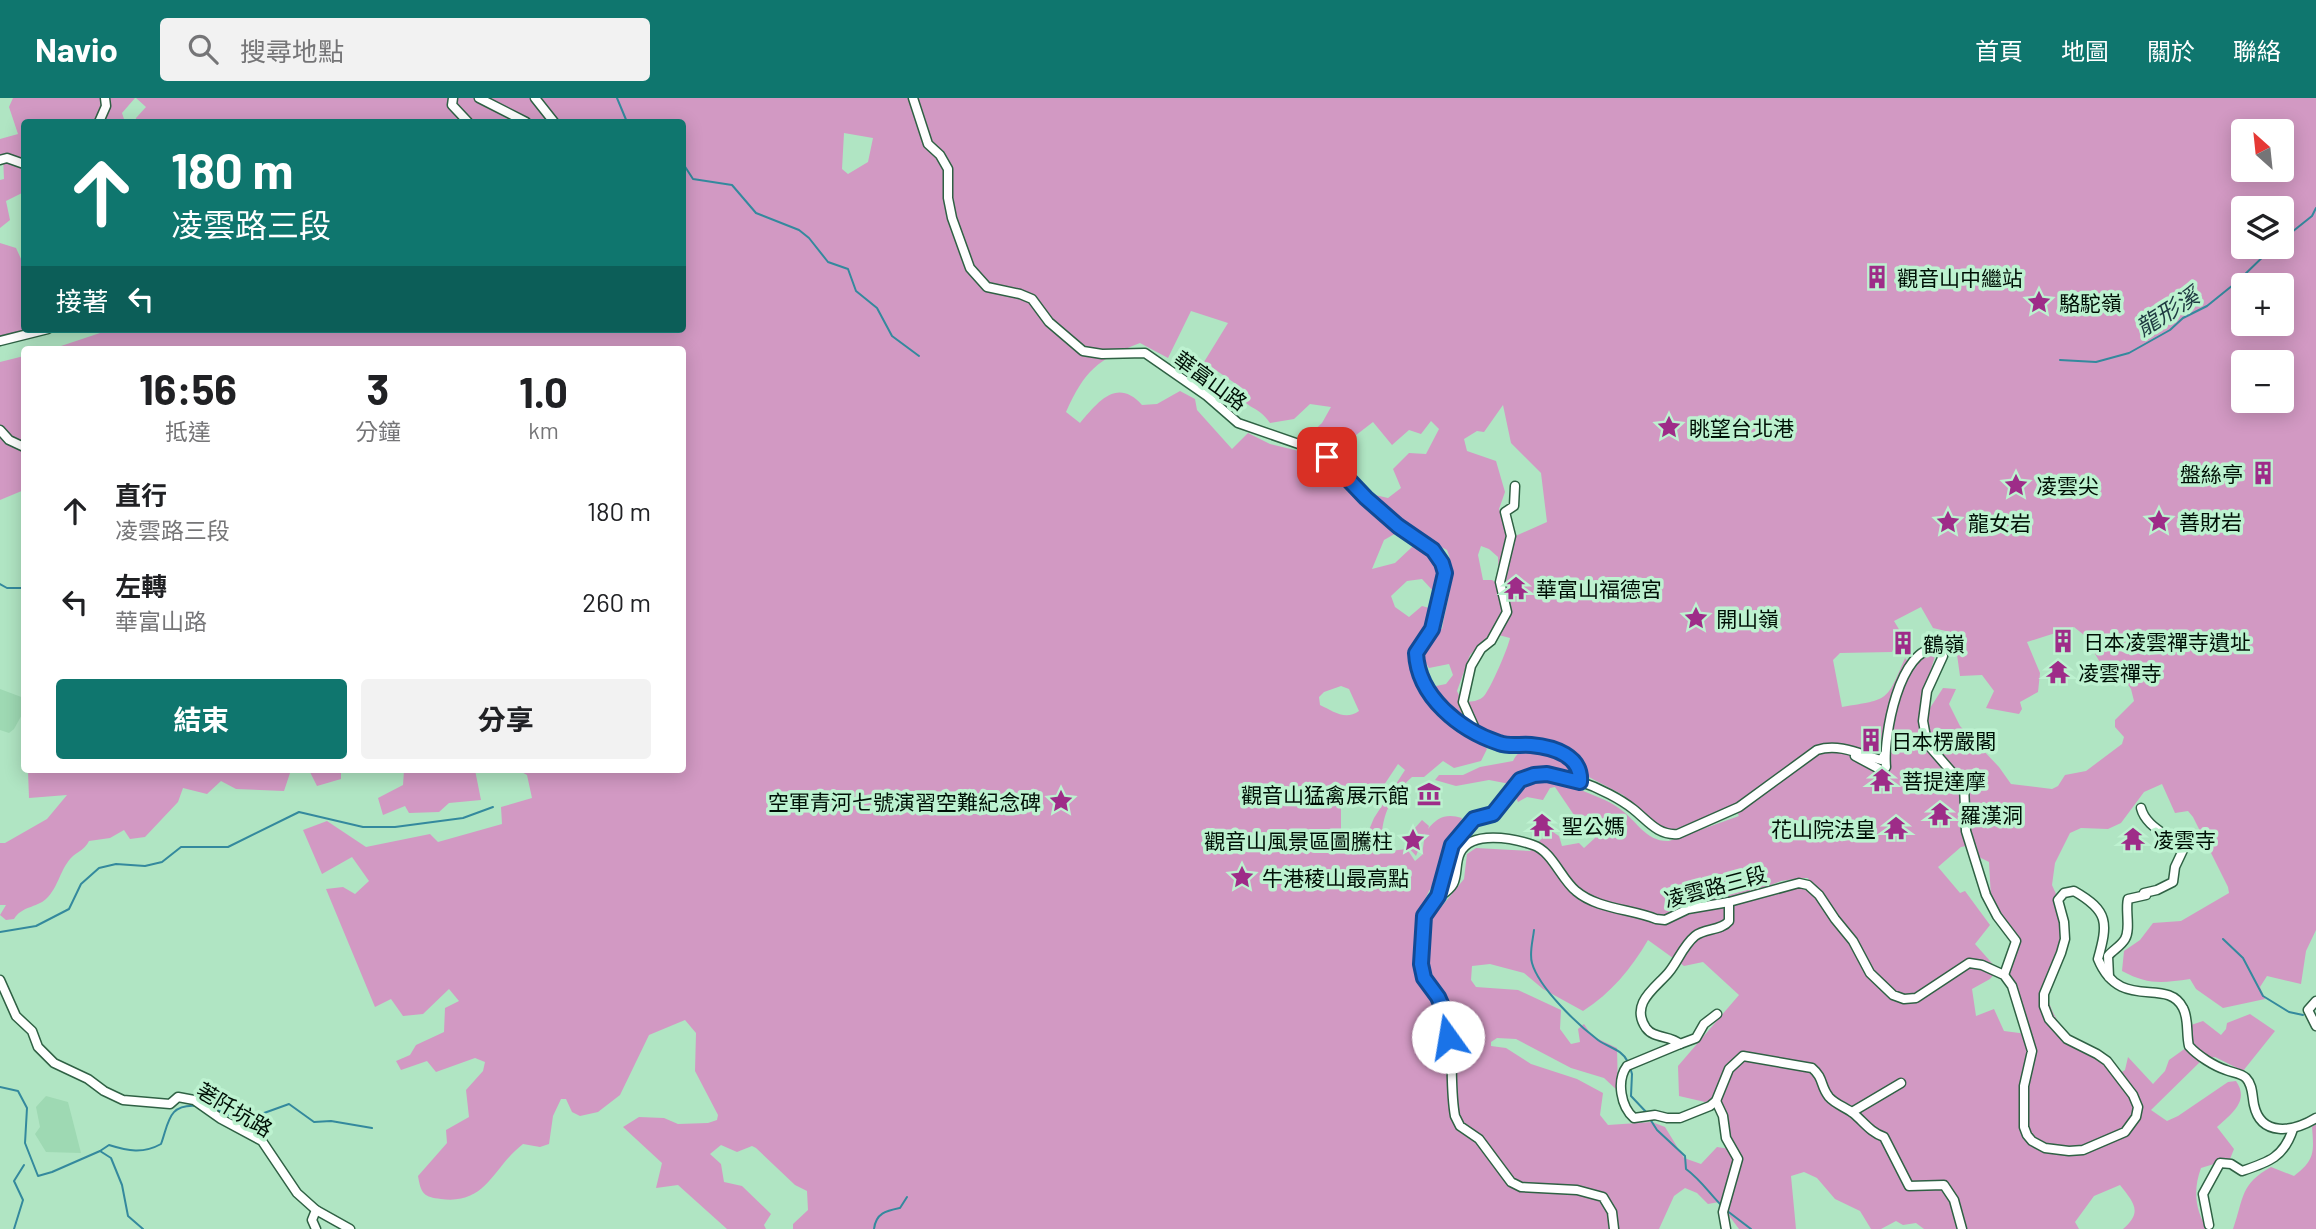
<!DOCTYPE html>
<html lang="zh-TW">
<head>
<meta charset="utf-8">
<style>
  :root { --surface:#fff; --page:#f2f2f2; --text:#202124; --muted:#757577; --accent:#0f766e }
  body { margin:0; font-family:Barlow,"Noto Sans TC",sans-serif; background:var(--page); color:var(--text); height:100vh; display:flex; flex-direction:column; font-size:26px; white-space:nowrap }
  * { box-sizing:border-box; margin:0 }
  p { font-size:23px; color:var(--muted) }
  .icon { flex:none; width:38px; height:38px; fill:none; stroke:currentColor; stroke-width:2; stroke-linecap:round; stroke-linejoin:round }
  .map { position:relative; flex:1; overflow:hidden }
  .drawer { position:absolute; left:21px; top:248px; width:665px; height:427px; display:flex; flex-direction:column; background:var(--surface); border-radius:7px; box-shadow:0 4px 18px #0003 }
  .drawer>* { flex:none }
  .guide { position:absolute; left:21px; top:21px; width:665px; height:214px; border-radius:7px; box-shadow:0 4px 18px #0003; background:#0f766e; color:#fff; overflow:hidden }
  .needle { width:46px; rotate:333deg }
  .controls { position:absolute; left:2231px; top:21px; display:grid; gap:14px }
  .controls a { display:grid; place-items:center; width:63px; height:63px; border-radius:7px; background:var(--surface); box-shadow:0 4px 18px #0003; font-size:35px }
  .pin { position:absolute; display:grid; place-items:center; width:60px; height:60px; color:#fff; margin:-30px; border-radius:14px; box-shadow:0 4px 10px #0006 }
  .me { position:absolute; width:77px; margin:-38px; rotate:347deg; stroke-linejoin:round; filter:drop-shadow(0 0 5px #0008) }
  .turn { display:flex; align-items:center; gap:24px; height:147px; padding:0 35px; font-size:32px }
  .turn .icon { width:91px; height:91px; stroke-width:2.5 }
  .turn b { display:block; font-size:49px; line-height:60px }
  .then { display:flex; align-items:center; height:66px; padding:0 35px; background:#0003; gap:14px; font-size:26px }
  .eta { display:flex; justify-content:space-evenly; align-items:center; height:119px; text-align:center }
  .eta b { font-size:42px; font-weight:700; line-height:49px }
  .button { display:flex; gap:14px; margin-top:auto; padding:14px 35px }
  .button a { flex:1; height:80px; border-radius:7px; background:var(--accent); color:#fff; font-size:28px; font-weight:700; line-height:80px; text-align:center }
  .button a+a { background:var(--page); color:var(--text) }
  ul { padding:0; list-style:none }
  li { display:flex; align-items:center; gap:21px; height:91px; padding:0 35px }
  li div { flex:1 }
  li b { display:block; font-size:26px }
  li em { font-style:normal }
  header { display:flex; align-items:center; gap:42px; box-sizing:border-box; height:98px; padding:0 35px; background:var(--accent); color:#fff }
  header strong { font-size:33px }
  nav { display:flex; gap:38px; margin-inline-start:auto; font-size:24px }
  .search { width:490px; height:63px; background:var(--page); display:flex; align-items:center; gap:18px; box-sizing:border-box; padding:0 24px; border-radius:7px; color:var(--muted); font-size:26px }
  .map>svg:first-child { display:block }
  .built { fill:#9ed9b3 }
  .green { fill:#d299c3; fill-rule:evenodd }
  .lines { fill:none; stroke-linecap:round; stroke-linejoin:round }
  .stream { stroke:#34899d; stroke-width:2 }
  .minor-casing { stroke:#2f6144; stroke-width:11 }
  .minor { stroke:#fff; stroke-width:8 }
  .route-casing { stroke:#114b97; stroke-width:18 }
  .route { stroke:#1a73e8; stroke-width:12 }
  .labels { text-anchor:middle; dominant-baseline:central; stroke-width:7; stroke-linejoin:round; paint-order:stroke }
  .poi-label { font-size:21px; fill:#001006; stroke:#bdf2d0; text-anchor:start }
  .street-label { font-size:21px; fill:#001006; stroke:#bdf2d0 }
  .water-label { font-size:23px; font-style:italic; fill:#203b42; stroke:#bdf2d0 }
</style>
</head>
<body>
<header>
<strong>Navio</strong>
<div class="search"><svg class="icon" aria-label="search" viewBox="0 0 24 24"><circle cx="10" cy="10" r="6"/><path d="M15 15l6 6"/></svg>搜尋地點</div>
<nav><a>首頁</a><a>地圖</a><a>關於</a><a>聯絡</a></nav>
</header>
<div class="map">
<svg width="2316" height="1131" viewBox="0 0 2316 1131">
  <rect width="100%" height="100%" fill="#b0e5c3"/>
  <g class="built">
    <path d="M0,591L24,600V613L14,631L9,635L0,632Z"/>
    <path d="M46,998L68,1004L81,1055L46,1054L35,1036L40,1029L36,1009Z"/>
  </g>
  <g class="green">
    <path d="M13,0H135L122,15L125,24H24V102L22,95L6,103L10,122L0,130V82L4,81L3,59L0,58V41L18,36L9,9Z"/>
    <path d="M136,0H2316V832L2306,853L2301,886L2267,878L2260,889L2265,901L2223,910L2196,891L2190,881C2162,885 2148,887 2122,873L2124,853L2140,842L2153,825L2181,823L2229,795L2228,789L2193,719L2188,713L2175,715L2162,686L2144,694L2121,725L2108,731L2081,730L2070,735L2055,765L2052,787L2064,814L2065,829L2047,897C2056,937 2089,953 2119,976L2125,972L2128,959L2153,986L2165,973L2169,962L2190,947L2191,927L2203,923L2221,937L2226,931L2227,925L2250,916L2275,933L2243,973L2215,959L2203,961L2151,1012L2167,1023L2178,1018L2228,984L2236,983C2250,1003 2231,1016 2217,1029L2234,1051L2230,1061L2201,1070C2193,1092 2195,1111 2207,1131H2123C2143,1114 2134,1105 2120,1087L2094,1098L2075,1124L2079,1131H1924L1916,1125L1903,1127L1896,1123L1881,1131H1871L1860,1113L1835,1101L1817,1080L1804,1074L1791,1078L1796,1131H1739L1719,1104L1708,1106L1697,1095L1685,1090L1674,1098L1659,1131H793V1126L808,1112L807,1093L795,1087L756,1050L752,1048L737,1054L721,1047L710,1056L721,1066L724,1084L742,1088L771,1116L764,1127L766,1131H727L678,1087L656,1090L662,1065L623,1029L639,1019L664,1020L678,1026L708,1025L717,1022L718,1017L695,973L696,935L685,922L649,937L620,997L598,1014L580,1018L572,1014L566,1001H561L553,1018L549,1046L540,1049L523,1046C492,1070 487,1107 441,1101C424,1099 421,1096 418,1078L447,1045L446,1032L469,1019L466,992L483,973L485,964L475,960L436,974L427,963L401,972L396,963L410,957L416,947L444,934L445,910L459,903L449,891L423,916L403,918L391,901L375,909L326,791L343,789L355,796L369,783L352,759L322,776L303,732L327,723L366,749L430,736L438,744L502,726L501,709L532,700L527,677L518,672H682V252H49L112,231H682V24H136V20L146,9ZM2244,33H2282V72H2244ZM844,35L873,40L868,64L848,76L842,71ZM2244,110H2282V149H2244ZM2244,187H2282V226H2244ZM1191,213L1228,225L1204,264L1239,288C1242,313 1257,305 1270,325L1294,321L1310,306L1331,309L1322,325L1309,337L1318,349L1338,351L1373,324L1392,347L1409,332L1421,336L1431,323L1439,331L1426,356L1409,355L1393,371L1401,390L1388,400L1375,397V401C1400,417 1420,439 1447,452C1458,478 1446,504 1442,531L1435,532C1426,546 1418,555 1429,570L1449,566L1453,577L1446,586L1436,588L1437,596L1429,597L1413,558L1416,544L1433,511L1422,508L1409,519L1395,509L1391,498L1407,483L1422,481L1435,495C1443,465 1442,460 1412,449L1395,465L1372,471L1384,442L1398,434L1331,368L1303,354L1270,346L1248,335L1232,351L1197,312L1195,301L1180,293L1157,306L1142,307C1117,279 1098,304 1080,325L1066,314C1085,272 1097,262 1140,245L1168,260ZM2244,264H2282V303H2244ZM1503,307L1511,345L1541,375L1547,424L1511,440L1499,411L1505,394L1496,363L1467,353L1464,341L1477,333L1484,334ZM1481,448L1489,451L1498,459L1499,487L1492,482H1483L1478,457ZM1921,509L1933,530L1954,535L1960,578L1982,577L1994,593L1986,610L2019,616L2022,611L2020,604L2038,594L2040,575L2027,544L2074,529L2084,537L2101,566L2119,574L2131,591L2134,603L2115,622V629L2124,639L2122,646L2086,673L2065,677L2058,688L2052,691L2011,686L1999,669L1960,628L1949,606L1956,591L1943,590L1930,610L1925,592L1935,558L1926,549L1915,571L1905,560C1886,604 1890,601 1842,609L1833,562L1840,555L1892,554L1900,533L1894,523ZM1491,535L1510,540C1508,550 1491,590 1484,598C1478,604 1470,604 1462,603L1457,593L1470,557ZM1341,588L1349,591L1359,613C1345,623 1333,613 1320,607L1319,599L1324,594ZM1458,618C1489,639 1502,645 1540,643L1544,649C1530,654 1520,648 1513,663L1480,669L1463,677H1439L1435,682L1456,688L1489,682L1510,686L1518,704L1527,699L1543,702L1550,690L1555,689L1574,717L1587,718L1585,728L1595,740L1584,750L1579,745L1562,748L1559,738L1550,732L1530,753L1476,750L1467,756L1464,781L1429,824H1423C1419,803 1432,790 1441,772C1449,756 1455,737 1462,720C1447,715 1437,719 1428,731L1429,728L1422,722L1407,739L1408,749L1416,758L1425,735L1422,757L1415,763L1407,751L1390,753L1382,751C1380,720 1389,700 1412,679H1424L1443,663L1454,670L1481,663L1487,651L1478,641L1452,624ZM1398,666L1405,672L1374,720L1364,744L1352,754L1341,747V700H1354L1365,708L1374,702ZM1585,677L1623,697L1657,729L1665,733L1679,730L1734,708L1739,718L1669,743C1646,744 1637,723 1620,711C1607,701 1589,696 1574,689ZM1976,746L1979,759L1989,764L1991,800L2016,844L2007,882L2027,936L2004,933L1994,911L1976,918L1972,891L1990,881L1998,872L1975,846L1990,827L1965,793L1960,795L1938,769L1961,749ZM1801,780H1808L1816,796L1792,787L1752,802L1685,817L1686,808L1741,798L1781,783ZM1648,842L1684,868L1703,864L1739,897L1678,968L1679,998L1718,1007L1730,1051L1717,1049L1701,1066L1684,1060L1665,1029L1652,1024L1608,1027L1600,1017L1603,995L1577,981L1531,966L1506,950L1491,948V944L1497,940L1516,941L1571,970L1604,980L1618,993L1617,950L1592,938L1584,926L1578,931L1580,944L1571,946L1560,931L1561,912L1518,892L1476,889L1471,882L1472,868L1490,866L1524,875L1543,891L1583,913C1611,895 1631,871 1648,842Z"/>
    <path d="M0,145L16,150L22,163L24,160V231H29L0,239Z"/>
    <path d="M24,258V392L0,402V264Z"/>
    <path d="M291,672L284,693L236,691L221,683L207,696L183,690L178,704L145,739L130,741L124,732L110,740L89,743C85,751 79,753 73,758C60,770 59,789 46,801C36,810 22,808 14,821L6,822L0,817L6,807H0V745H5L47,721L67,697L29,700L28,673Z"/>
    <path d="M300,672H341V681L317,688L310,674Z"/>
    <path d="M404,672H475L481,702L449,705L439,714L409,715L405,708L383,717L378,700L403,687Z"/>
    <path d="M2316,1026V1131H2233C2244,1100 2240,1086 2271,1069L2294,1078C2315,1062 2314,1054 2312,1029Z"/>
  </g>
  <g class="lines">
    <g class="stream">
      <path d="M617,0L627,24"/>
      <path d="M682,64L693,81L732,87L756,115L799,132L809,140L828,164L848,171L856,193L877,210L892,238L919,258"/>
      <path d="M2282,142L2312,118L2316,110"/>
      <path d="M2060,262L2096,264L2129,255L2170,232L2183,220L2207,208L2238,183L2273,149"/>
      <path d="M0,486L7,490H24"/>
      <path d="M1534,832C1533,842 1529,855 1532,865C1539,890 1578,927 1598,942C1609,950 1622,951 1628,964"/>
      <path d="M0,834L36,828L69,811L81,786L99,770L116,766L145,768L162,764L181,749H228L299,714L363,729H395L463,720L493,709"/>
      <path d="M2223,841L2243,860L2263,898L2289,914L2303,917"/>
      <path d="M1630,969L1632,976L1631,998L1648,1016"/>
      <path d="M0,989L18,993L27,1010L25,1045L38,1078L52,1074L100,1053L111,1060L122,1087L128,1118L143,1131"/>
      <path d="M210,1009L242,1023L289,1006L314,1024L331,1023L372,1030"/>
      <path d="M1650,1021L1657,1032L1685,1058L1686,1071C1701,1082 1709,1095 1722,1108"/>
      <path d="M100,1053L109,1047C128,1053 143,1056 161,1046C169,1024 168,1005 198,1008"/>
      <path d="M1726,1112L1751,1131"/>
      <path d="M14,1131L23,1102L14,1083L24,1067"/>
      <path d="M874,1131C876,1115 886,1113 900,1110L907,1099"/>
    </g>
    <g class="minor-casing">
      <g id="minor">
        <path d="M453,0L452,7L468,24"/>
        <path d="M479,0L526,24"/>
        <path d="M535,0L554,24"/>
        <path d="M913,0L928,46L940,57L948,71V100L952,120L970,170L987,189L1020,196L1032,201L1049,224L1083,253L1102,256L1145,255L1207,298L1238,325L1316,352L1327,359L1366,400L1398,428L1433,452L1442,465L1445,475L1432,531L1416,555C1419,600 1459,632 1499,645C1510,649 1520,646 1531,647C1554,649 1582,657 1580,684"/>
        <path d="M99,24L106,8L105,0"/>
        <path d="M0,62L7,60L24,66"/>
        <path d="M0,243L48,231"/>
        <path d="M0,332L9,342L24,349"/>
        <path d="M1476,633L1463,604L1471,568L1481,551L1491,543L1507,514L1500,484L1511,438L1505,414L1514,408L1515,388"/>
        <path d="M1855,658L1883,673L1886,669C1883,639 1899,548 1938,550L1943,558L1927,593L1923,623L1926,639L1930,649L1964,688L1966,733L1986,797L1997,818L2016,843L2004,877"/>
        <path d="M2141,710C2146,730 2171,737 2183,752L2175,769L2173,784L2157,792L2144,795"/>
        <path d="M1438,798C1446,773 1447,738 1472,722C1481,717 1489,720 1496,712C1504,703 1510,690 1520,683C1547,663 1610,693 1633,711C1648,723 1658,738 1678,736L1739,709L1817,652C1839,645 1860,656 1881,662L1885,656"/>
        <path d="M1729,804V823C1721,833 1705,830 1695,838C1683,848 1678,863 1669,874C1657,889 1629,905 1646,930C1654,941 1670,937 1680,946L1627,968C1616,983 1621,1009 1634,1020L1655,1017L1667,1020H1680L1710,1008L1716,1003L1729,971L1743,958L1812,970C1824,980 1820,988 1829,999C1835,1006 1845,1009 1853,1015C1864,1024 1870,1034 1884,1039L1909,1088L1944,1087L1954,1102L1962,1131"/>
        <path d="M2109,879L2108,858C2113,852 2121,848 2125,841C2131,831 2125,812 2128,801L2146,797"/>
        <path d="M0,882L16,918L32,933L38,949L54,965L88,981L104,993L123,1002L170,1006L178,999L194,1002L221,1021L262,1043L297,1095L316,1112L350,1131"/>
        <path d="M2316,903L2308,912L2316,928"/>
        <path d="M1680,946L1696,940L1704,926L1717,916"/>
        <path d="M1716,1003L1723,1018L1726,1040L1738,1061L1723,1114L1726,1131"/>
        <path d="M1852,1014L1901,985"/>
        <path d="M316,1112L312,1122L316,1131"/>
        <path d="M2209,1127L2203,1096L2220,1065L2231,1066L2242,1073C2269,1064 2284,1059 2293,1031"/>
        <path d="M1614,1131L1612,1114L1603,1099L1577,1092L1521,1089L1511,1084L1479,1041L1460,1028L1455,1018C1449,986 1455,949 1446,917C1443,903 1431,893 1425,881C1417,867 1421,821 1430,808C1436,799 1448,795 1453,786C1458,777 1455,765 1460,755C1471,732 1513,740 1533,747C1552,753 1561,781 1576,793C1597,811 1631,811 1656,821L1665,822L1688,811L1729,804L1799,785L1808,787L1819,797L1835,821L1853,843L1870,875L1893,897L1904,901L1916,900L1969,865L1982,867L2004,877L2012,888L2032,953L2024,988V1029L2027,1037L2032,1043L2045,1050L2069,1053L2083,1052L2125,1034L2136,1019L2138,1009L2133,997L2107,963L2097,956L2067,941L2049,921L2044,908V896L2061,855L2065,841L2064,824L2058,802L2064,795L2074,793C2109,813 2108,825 2098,861C2120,915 2167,878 2183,910C2189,921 2186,936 2189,948C2198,958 2214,968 2226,972C2233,975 2241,975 2246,980C2253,987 2252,998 2254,1007C2261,1039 2293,1034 2316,1020"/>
      </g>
    </g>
    <use href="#minor" class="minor"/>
  </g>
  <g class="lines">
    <g class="route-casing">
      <path id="route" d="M1327,359L1366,400L1398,428L1433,452L1442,465L1445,475L1432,531L1416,555C1418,599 1460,632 1499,645C1510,649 1520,646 1531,647C1554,649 1582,658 1580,684L1547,676L1534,677L1520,682L1493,716L1474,721L1452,747L1438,798L1424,818L1421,866L1424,880L1438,899L1446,917L1448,939"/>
    </g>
    <use href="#route" class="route"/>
  </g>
  <defs>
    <g id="building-bare" transform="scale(1.89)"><path d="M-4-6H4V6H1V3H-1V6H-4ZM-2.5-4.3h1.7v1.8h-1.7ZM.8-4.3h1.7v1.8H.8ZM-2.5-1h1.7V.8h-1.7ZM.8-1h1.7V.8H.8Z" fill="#9e2c88" stroke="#bdf2d0" stroke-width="2.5" paint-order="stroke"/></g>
    <g id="sight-bare" transform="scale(1.89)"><path d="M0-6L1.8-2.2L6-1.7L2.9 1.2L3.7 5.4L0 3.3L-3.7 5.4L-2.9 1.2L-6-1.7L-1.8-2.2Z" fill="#9e2c88" stroke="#bdf2d0" stroke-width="2.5" paint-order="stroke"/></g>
    <g id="temple-bare" transform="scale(1.89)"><path d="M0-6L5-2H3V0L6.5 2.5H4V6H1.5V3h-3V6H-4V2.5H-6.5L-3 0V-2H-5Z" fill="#9e2c88" stroke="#bdf2d0" stroke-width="2.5" paint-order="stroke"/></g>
    <g id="museum-bare" transform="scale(1.89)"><path d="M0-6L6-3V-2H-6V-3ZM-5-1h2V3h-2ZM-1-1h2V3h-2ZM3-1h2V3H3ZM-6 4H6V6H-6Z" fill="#9e2c88" stroke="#bdf2d0" stroke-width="2.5" paint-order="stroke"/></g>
  </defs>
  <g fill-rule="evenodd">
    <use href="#building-bare" x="1877" y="179"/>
    <use href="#sight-bare" x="2039" y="204"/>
    <use href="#sight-bare" x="1669" y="329"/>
    <use href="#building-bare" x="2263" y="375"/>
    <use href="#sight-bare" x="2016" y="387"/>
    <use href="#sight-bare" x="2159" y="423"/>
    <use href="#sight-bare" x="1948" y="424"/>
    <use href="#temple-bare" x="1516" y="490"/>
    <use href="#sight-bare" x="1696" y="520"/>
    <use href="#building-bare" x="2063" y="543"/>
    <use href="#building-bare" x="1903" y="545"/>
    <use href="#temple-bare" x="2058" y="574"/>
    <use href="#building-bare" x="1871" y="642"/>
    <use href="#temple-bare" x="1882" y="682"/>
    <use href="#museum-bare" x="1429" y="696"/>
    <use href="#sight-bare" x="1061" y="703"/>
    <use href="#temple-bare" x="1940" y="716"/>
    <use href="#temple-bare" x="1542" y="727"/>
    <use href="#temple-bare" x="1896" y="730"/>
    <use href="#temple-bare" x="2133" y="741"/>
    <use href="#sight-bare" x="1413" y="742"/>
    <use href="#sight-bare" x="1242" y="779"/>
  </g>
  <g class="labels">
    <g class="poi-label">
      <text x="1897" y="179">觀音山中繼站</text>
      <text x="2059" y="204">駱駝嶺</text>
      <text x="1689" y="329">眺望台北港</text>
      <text x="2243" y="375" text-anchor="end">盤絲亭</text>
      <text x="2036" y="387">凌雲尖</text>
      <text x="2179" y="423">善財岩</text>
      <text x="1968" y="424">龍女岩</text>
      <text x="1536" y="490">華富山福德宮</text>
      <text x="1716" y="520">開山嶺</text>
      <text x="2083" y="543">日本凌雲禪寺遺址</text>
      <text x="1923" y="545">鶴嶺</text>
      <text x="2078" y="574">凌雲禪寺</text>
      <text x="1891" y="642">日本楞嚴閣</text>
      <text x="1902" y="682">菩提達摩</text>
      <text x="1409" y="696" text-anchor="end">觀音山猛禽展示館</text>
      <text x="1041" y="703" text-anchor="end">空軍青河七號演習空難紀念碑</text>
      <text x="1960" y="716">羅漢洞</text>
      <text x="1562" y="727">聖公媽</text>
      <text x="1876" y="730" text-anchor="end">花山院法皇</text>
      <text x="2153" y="741">凌雲寺</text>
      <text x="1393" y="742" text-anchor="end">觀音山風景區圖騰柱</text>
      <text x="1262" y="779">牛港稜山最高點</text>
    </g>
    <g class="street-label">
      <text transform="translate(1211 282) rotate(36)">華富山路</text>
      <text transform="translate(1715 788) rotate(-15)">凌雲路三段</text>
      <text transform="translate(235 1011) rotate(31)">荖阡坑路</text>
    </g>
    <g class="water-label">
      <text transform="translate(2167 213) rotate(-32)">龍形溪</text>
    </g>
  </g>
</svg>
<div class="controls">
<a><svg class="needle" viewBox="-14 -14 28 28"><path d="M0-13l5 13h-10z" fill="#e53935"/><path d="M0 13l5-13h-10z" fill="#757577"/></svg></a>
<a><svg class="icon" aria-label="layers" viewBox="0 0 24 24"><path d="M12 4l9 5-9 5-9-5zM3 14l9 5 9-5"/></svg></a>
<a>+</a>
<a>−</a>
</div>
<div class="pin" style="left:1327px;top:359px;background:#d93025"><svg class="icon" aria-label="arrive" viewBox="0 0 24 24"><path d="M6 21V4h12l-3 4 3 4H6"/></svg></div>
<svg class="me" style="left:1448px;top:939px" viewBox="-20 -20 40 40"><circle r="19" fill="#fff"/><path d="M0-13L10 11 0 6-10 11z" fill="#1a73e8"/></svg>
<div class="guide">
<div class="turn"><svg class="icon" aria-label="ahead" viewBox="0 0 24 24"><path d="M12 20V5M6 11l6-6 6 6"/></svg><div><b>180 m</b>凌雲路三段</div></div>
<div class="then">接著<svg class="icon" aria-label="left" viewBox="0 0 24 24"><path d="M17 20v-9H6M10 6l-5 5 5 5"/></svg></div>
</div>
<section class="drawer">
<div class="eta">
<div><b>16:56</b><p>抵達</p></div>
<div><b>3</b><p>分鐘</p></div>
<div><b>1.0</b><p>km</p></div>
</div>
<ul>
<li><svg class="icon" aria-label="ahead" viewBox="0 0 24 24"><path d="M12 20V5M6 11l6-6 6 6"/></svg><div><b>直行</b><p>凌雲路三段</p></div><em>180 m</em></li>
<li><svg class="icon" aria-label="left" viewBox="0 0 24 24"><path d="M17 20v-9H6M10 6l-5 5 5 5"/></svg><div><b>左轉</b><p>華富山路</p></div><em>260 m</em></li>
</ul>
<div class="button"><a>結束</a><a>分享</a></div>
</section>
</div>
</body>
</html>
